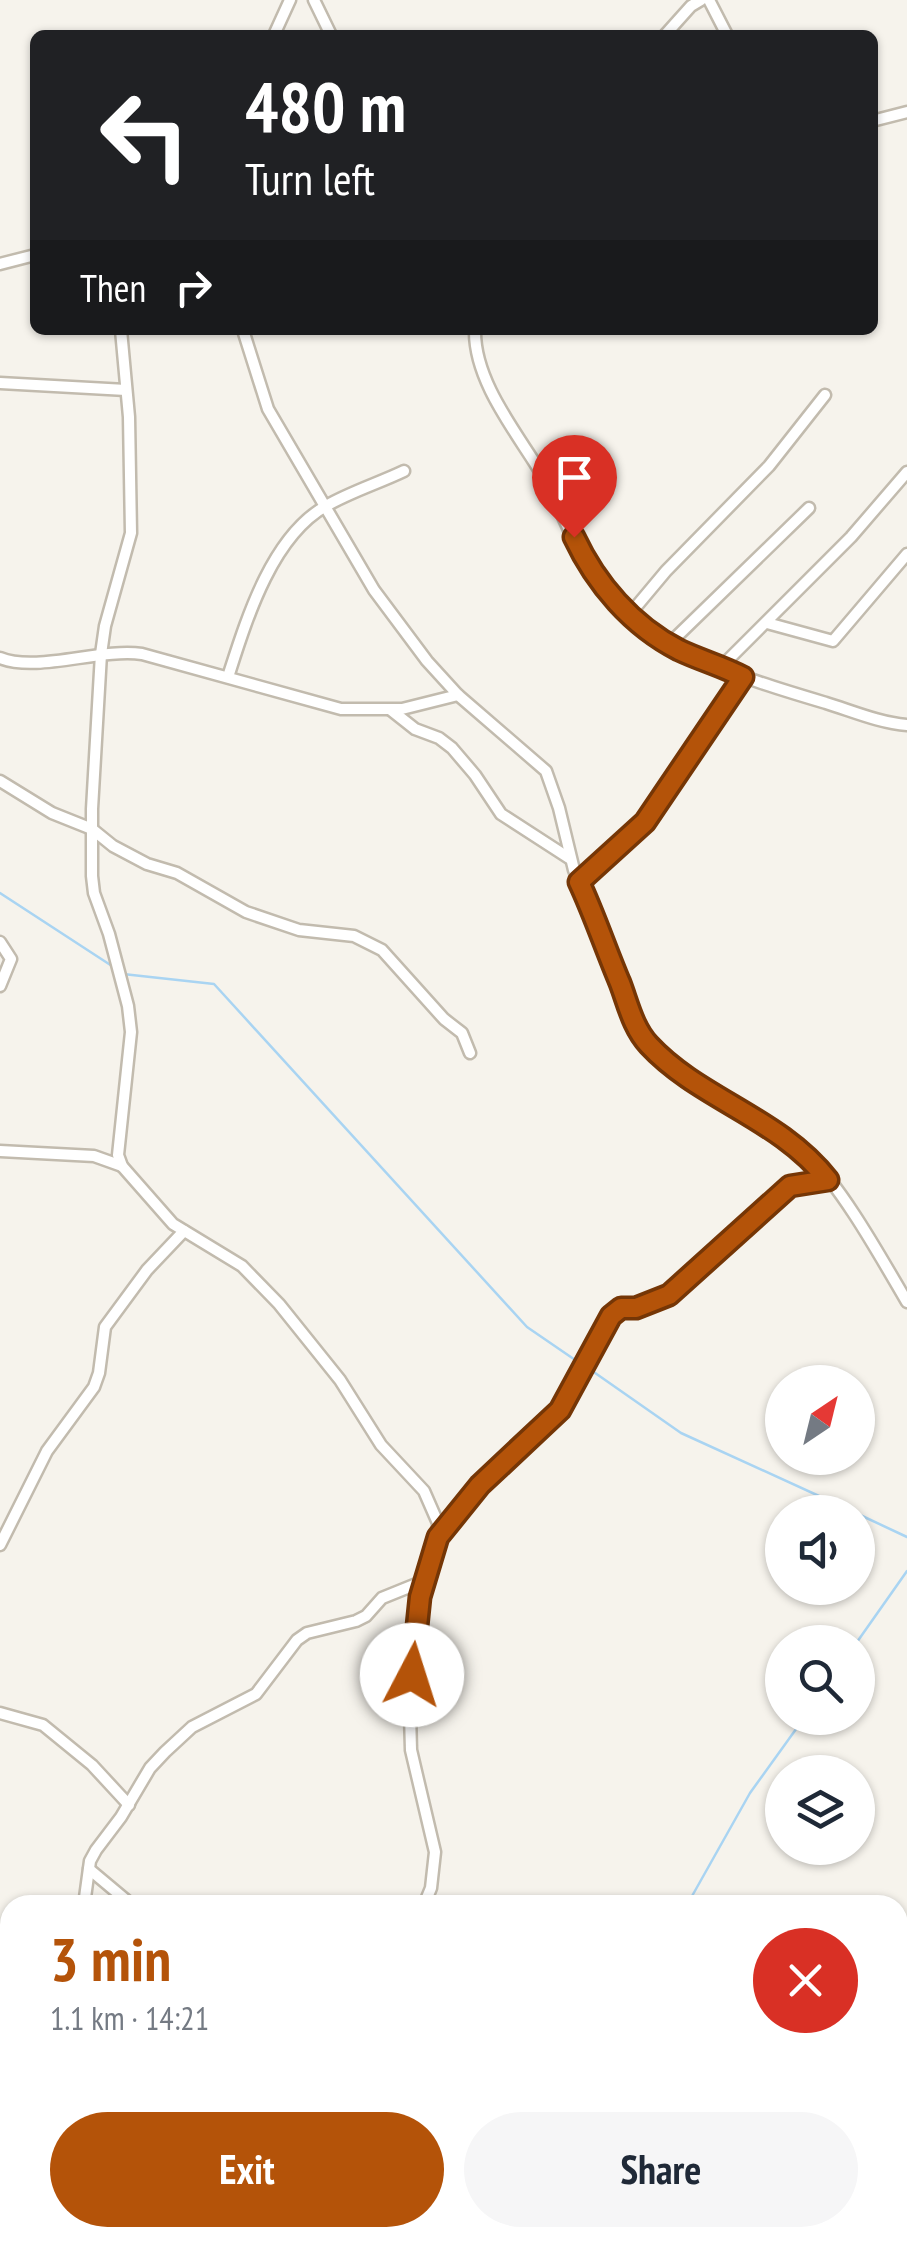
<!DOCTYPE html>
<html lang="en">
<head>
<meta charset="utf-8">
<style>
  :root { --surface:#fff; --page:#f6f6f7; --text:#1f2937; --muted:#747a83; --accent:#b45309 }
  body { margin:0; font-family:"PT Sans Narrow",sans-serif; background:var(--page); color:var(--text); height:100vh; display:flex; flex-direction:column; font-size:38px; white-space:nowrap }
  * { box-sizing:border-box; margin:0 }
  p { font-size:32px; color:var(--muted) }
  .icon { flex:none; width:55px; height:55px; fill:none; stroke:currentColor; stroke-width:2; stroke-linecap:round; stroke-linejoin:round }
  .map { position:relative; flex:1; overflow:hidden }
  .details { position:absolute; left:0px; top:1895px; width:908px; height:352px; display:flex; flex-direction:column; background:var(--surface); border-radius:30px 30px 0 0; box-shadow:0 2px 8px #0004 }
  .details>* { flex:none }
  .hud { position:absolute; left:30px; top:30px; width:848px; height:305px; border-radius:15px; box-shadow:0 2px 8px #0004; background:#202124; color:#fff; overflow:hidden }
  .needle { width:65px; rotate:35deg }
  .buttons { position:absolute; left:765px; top:1365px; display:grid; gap:20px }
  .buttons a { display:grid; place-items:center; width:110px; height:110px; border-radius:50%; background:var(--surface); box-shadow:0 2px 8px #0004; font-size:50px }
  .pin { position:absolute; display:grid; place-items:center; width:85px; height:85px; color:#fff; margin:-102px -42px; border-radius:50% 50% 50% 0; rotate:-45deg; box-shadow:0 0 10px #0007 }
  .pin .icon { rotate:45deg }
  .me { position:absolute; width:110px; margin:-55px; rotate:5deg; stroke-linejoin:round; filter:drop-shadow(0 0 8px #0008) }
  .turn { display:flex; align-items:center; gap:35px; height:210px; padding:0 50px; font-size:45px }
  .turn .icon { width:130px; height:130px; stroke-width:2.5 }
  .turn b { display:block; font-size:70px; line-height:85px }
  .then { display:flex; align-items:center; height:95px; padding:0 50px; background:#0003; gap:20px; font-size:38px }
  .round { display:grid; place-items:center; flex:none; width:105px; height:105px; border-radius:52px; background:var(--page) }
  .overview { display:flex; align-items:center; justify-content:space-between; height:170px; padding:0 50px }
  h1 { font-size:60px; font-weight:700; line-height:75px; color:var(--accent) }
  .button { display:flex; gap:20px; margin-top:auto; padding:20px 50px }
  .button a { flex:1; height:115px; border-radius:60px; background:var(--accent); color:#fff; font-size:40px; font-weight:700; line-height:115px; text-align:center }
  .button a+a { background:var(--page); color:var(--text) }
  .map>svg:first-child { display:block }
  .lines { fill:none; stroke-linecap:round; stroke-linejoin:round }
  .stream { stroke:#a9d4f2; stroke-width:2.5 }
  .minor-casing { stroke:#c2bbae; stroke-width:15 }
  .minor { stroke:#fff; stroke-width:10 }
  .route-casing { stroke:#753606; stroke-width:25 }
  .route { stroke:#b45309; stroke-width:18 }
</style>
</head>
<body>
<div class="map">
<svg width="907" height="2247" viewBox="0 0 907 2247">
  <rect width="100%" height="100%" fill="#f6f3ec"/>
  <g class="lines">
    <g class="stream">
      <path d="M0,893L112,966"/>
      <path d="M123,974L214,984L527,1327L581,1364"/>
      <path d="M588,1368L681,1433L854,1512"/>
      <path d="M858,1514L907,1537"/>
      <path d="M857,1642L907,1571"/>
      <path d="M687,1905L750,1793L804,1718"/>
    </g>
    <g class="minor-casing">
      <g id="minor">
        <path d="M314,0L331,35"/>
        <path d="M709,0L727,35"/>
        <path d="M274,35L290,0"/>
        <path d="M665,35L691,6L701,0"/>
        <path d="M872,121L907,112"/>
        <path d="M0,264L35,255"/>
        <path d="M121,330L129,417L131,533L105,626L101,654L92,809V876L94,893L109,934L128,1006L131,1032L118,1155L122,1166L173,1224L242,1266L279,1304L340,1380L381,1445L424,1491L438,1523V1537L420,1597L410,1714L411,1750L435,1852L431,1888L424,1905"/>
        <path d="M243,330L268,409L374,590L427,661L458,695L546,771L559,808L574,870L636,1028C678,1086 754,1110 808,1156C841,1185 884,1263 907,1302"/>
        <path d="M475,330C474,379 513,428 538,468C560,502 571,544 595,577C649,651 742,678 826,703C852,711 880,723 907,725"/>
        <path d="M0,383L126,390"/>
        <path d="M630,614L666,571L769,466L825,395"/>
        <path d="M767,623L833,641L907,554"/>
        <path d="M669,644L809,508"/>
        <path d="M0,658C37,673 100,648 142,654L341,709H402L458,695"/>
        <path d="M722,666L851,537L907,472"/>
        <path d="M228,677C246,621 271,537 326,506C350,492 379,483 404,471"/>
        <path d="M391,710L415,729L439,738L452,748L475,775L501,814L569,858"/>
        <path d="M0,781L52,813L92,829L113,846L147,864L177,873L246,912L299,930L354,936L382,950L444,1019L462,1033L470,1053"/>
        <path d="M579,882L639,830L743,677"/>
        <path d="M0,942L11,959L0,986"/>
        <path d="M0,1151L94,1156L122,1166"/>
        <path d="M438,1537L479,1485L560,1410L611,1316L621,1309L635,1308L669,1295L790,1186L828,1180"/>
        <path d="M0,1545L47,1451L94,1387L99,1373L105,1327L147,1270L184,1231"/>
        <path d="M0,1713L43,1725L92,1765L129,1805"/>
        <path d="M89,1869L132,1905"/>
        <path d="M84,1905L90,1861L96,1850L121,1817L150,1768L165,1752L192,1727L256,1694L297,1640L307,1633L356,1621L366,1616L382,1598L424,1581"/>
        <path d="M898,1932L907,1927"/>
        <path d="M0,2128L10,2110"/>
        <path d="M0,2162L10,2182"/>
        <path d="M33,2238L36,2247"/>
        <path d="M678,2238L707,2244L818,2242L851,2246L907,2235"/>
        <path d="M81,2247L85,2238"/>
        <path d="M271,2247L274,2238"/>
      </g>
    </g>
    <use href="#minor" class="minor"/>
  </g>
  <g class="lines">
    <g class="route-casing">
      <path id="route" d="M412,1675L420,1597L438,1537L480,1485L560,1410L611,1316L621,1308H636L669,1295L790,1186L828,1180C780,1118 699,1099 649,1045C633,1028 628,1004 620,983C606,950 594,914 579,882L645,822L743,677C722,666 700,660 679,650C632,626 596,584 574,537"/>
    </g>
    <use href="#route" class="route"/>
  </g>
</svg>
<div class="buttons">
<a><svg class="needle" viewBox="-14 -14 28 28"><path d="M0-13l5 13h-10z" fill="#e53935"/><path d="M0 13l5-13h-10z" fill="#747a83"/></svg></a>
<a><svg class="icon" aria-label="sound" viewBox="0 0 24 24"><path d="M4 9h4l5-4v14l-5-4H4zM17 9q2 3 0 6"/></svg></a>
<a><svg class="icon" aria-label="search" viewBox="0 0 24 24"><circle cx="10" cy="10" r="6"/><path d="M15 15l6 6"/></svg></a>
<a><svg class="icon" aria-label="layers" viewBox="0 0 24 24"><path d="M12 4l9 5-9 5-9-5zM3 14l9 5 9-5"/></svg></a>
</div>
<div class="pin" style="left:574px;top:537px;background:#d93025"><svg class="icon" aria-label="arrive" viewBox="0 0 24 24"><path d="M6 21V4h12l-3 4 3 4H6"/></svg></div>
<svg class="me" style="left:412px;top:1675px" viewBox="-20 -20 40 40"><circle r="19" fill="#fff"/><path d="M0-13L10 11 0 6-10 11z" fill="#b45309"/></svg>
<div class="hud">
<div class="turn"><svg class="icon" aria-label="left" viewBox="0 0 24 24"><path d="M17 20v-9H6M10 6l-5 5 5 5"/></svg><div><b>480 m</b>Turn left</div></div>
<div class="then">Then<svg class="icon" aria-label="right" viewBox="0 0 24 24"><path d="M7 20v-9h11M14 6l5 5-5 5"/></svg></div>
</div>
<section class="details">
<div class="overview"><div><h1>3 min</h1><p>1.1 km · 14:21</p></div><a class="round" style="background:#d93025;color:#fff"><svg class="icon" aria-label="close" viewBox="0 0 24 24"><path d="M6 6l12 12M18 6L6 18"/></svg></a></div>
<div class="button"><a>Exit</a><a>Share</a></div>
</section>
</div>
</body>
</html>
